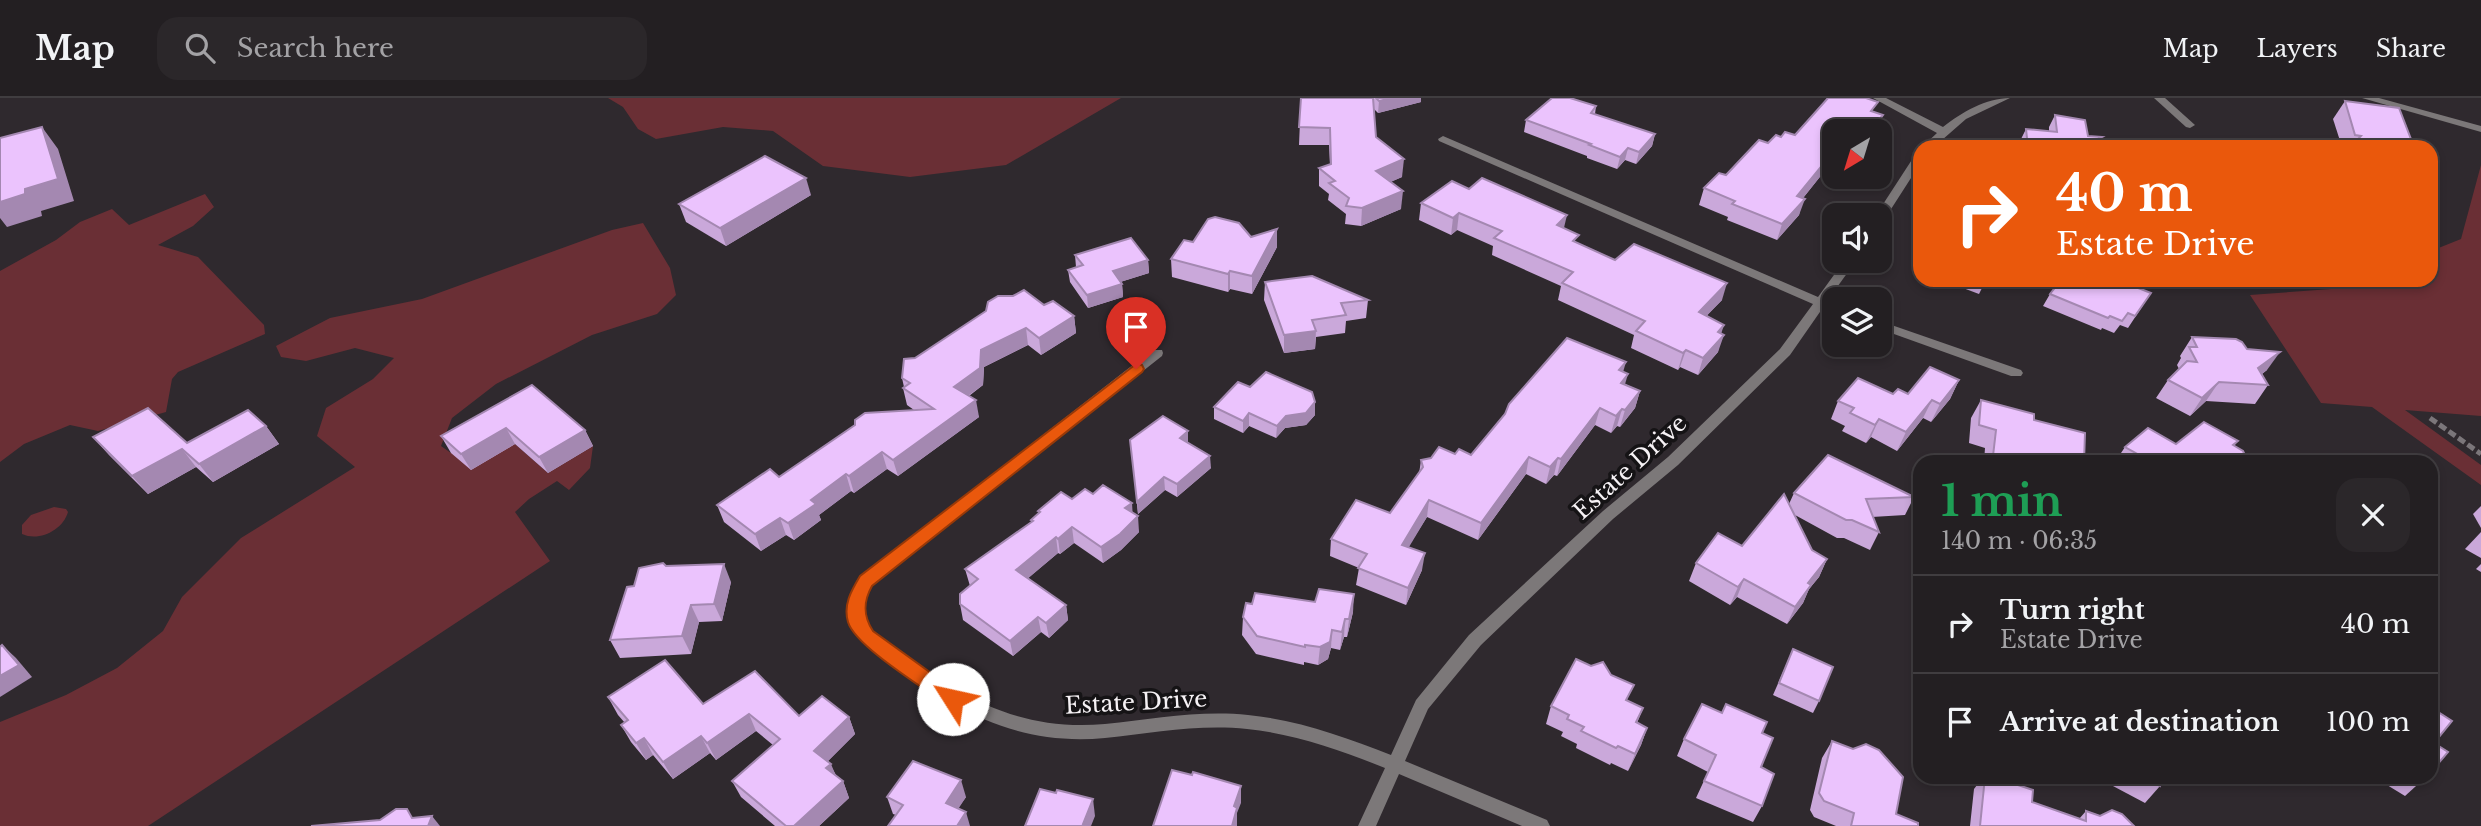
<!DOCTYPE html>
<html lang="en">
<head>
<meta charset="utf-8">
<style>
  :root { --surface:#231f22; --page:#2b272a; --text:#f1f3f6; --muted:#a3a2a5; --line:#403d40 }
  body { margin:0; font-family:"Libre Baskerville",serif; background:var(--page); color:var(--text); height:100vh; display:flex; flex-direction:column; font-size:26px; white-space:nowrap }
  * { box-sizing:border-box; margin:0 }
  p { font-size:23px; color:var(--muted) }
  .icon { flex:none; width:38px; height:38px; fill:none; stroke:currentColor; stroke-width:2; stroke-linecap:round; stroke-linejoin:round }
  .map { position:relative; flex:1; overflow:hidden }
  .panel { position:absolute; left:1913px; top:357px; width:525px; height:329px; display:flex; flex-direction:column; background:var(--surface); border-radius:21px; box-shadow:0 4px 10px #0003,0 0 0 2px var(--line) }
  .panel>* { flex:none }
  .banner { position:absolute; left:1913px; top:42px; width:525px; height:147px; border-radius:21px; box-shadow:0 4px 10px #0003,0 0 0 2px var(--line); background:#ea580c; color:#fff; overflow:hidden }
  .needle { width:46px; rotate:218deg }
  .tools { position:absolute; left:1822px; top:21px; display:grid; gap:14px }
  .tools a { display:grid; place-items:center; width:70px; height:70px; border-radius:14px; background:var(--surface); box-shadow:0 4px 10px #0003,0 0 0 2px var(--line); font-size:35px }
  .pin { position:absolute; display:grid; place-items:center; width:60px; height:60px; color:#fff; margin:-72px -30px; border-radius:50% 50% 50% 0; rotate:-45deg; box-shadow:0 0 7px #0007 }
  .pin .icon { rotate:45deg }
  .me { position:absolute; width:77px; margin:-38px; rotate:305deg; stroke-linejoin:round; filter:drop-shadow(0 0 5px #0008) }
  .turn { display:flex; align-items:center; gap:24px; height:147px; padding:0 28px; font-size:32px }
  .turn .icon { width:91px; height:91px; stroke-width:2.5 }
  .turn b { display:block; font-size:49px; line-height:60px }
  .round { display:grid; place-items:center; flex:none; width:74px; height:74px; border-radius:21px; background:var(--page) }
  .overview { display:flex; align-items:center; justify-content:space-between; height:119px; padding:0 28px }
  h1 { font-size:42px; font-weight:700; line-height:52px; color:#1e9e55 }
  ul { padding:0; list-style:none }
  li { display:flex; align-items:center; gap:21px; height:98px; padding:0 28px; border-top:2px solid var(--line) }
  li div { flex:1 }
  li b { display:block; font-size:26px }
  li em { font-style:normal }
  header { display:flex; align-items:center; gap:42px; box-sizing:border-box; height:98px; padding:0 35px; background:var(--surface); border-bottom:2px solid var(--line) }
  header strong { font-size:33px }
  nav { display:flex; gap:38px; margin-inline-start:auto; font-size:24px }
  .search { width:490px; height:63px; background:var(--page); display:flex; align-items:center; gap:18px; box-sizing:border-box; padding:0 24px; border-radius:21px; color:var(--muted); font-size:26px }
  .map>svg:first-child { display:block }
  .green { fill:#6a2f35 }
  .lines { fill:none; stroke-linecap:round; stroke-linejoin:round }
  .path { stroke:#7b767a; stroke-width:5; stroke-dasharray:8 3.5; stroke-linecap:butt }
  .minor { fill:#7c7879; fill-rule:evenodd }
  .wall { fill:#caa8da }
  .shaded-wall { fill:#a488b1 }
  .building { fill:#ebc3fd; stroke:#a488b1; stroke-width:2 }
  .route { fill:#ea580c; stroke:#983908; stroke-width:2 }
  .labels { text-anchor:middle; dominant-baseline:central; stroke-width:7; stroke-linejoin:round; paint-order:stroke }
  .street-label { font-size:23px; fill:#f6f2f5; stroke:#151315 }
</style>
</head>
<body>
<header>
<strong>Map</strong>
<div class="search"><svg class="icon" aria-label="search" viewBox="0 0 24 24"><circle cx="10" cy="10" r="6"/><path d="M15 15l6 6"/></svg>Search here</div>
<nav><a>Map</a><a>Layers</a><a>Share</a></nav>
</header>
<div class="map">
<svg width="2481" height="728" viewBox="0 0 2481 728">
  <rect width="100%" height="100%" fill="#2f292e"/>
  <g class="green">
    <path d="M608,0H1121L1006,67L910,79L823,68L773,33L723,29L656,41L638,31L623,9Z"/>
    <path d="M2481,67V318L2405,312L2481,367V387L2372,309L2321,305L2250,197L2331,191L2354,182H2431V153L2461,141Z"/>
    <path d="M205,96L214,109L193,128L158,147L198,159L264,227L265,236L178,274L172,281L166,314L98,333L70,327L24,346L0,364V173L56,142L80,124L112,111L129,127Z"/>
    <path d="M643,125L670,170L676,197L657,216L592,237L496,286L452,320L441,348L451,355L515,346L548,375L593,348L590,370L569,392L557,383L529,401L515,414L550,463L148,728H0V624L66,597L117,570L163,533L182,499L241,440L355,369L317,338L326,310L373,281L394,260L355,250L306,263L281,259L276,248L330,220L422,201L612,132Z"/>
    <path d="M54,409L66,411L68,414C63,432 39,444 22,436V427L31,417Z"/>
  </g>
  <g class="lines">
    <path class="path" d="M2430,320L2481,356"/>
    <g class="minor">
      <path d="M1873,0H1886L1943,29C1962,14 1986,0 2010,0L1966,21L1934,49H1922L1937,35Z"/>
      <path d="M2154,0H2165L2195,27L2190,30L2186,29Z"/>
      <path d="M2362,0H2379L2481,28V34Z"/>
      <path d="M1443,38L1818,199L1844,163H1856L1827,203L1834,206V215L1822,211L1790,257L1678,367L1613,421L1481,547L1428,611L1405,663L1547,722L1550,728H1522L1399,676L1376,728H1358L1385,670C1340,652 1295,636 1247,631C1199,626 1152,635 1105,640C1019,648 957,614 890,565C853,537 837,524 861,479L1152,252H1162L1163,255L1162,258L872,487C853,523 872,535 900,555C966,602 1021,633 1105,626C1153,621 1200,612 1248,617C1298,622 1345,639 1391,657L1416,602L1469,537L1603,413L1668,359L1780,251L1813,206L1439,43L1438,41Z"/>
      <path d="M1920,54V66L1884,122L1880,123V117H1876L1915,57Z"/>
      <path d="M1880,223L2021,272L2023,275L2021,278H2011L1880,231Z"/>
    </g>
  </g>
  <g class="wall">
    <path d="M1301,0H1421V4L1378,15L1374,11L1376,39L1402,79L1390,84L1401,111L1361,128L1345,126L1346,116L1328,102L1329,96L1319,88V70L1330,67L1329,47H1299Z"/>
    <path d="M2345,3L2414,49H2342L2333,21Z"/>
    <path d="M1596,8L1595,16L1655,36L1652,48L1636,66L1625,62L1617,71L1587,60V58L1524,34L1526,22Z"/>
    <path d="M2055,17L2088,38L2097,49H2020V43L2026,31L2049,33V29Z"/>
    <path d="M1834,33V79H1841L1839,81L1823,75L1803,100L1799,117L1777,142L1727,122L1728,119L1699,107L1704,90L1726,77L1781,39Z"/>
    <path d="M811,97L726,148L686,124L679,106Z"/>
    <path d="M1421,105L1564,130L1577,145L1615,162L1722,202L1707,217L1721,236L1718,254L1698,277L1680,269L1678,272L1631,250L1634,237L1558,202L1561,188L1492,157L1493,148L1457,132L1451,137L1419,122Z"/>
    <path d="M1251,139L1277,149L1252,196L1230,191L1228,194L1172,179L1171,161L1193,144Z"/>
    <path d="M1075,157L1148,162L1149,175L1120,184L1122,186L1123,199L1088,210L1070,184L1068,172L1076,169Z"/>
    <path d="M1948,182H1986L1979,196L1947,184Z"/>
    <path d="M1265,184L1368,202L1366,220L1346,223L1345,235L1316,239L1315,251L1284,255L1264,202Z"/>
    <path d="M2120,188L2151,195L2128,230L2120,227L2114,235L2102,230L2101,232L2043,208L2050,196Z"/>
    <path d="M1044,207L1074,218L1076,235L1041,257L1028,247L984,269L983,287L969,298L979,319L898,378L887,371L854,395L851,393L819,417L821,422L794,442L786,437L761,453L724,424L717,407L779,379L914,312L907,307L903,290L904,289L902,280L915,260Z"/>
    <path d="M2192,239L2247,251L2267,272L2262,276L2268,287L2255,306L2206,303L2190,318L2156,300L2168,282L2179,271L2177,267L2181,260L2180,258Z"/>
    <path d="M1623,274L1625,286L1640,293L1635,310L1620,329L1617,328L1611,335L1595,327L1557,378L1554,377L1546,386L1526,376L1478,442L1427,419L1408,449L1422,472L1406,507L1356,487L1359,470L1330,458L1331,441L1390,415L1419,376L1421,362L1455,356L1471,357Z"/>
    <path d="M1959,282L1950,301L1931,324L1923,320L1897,353L1871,339L1866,345L1842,333L1845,328L1831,321L1838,303L1908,296Z"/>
    <path d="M532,287L585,332L593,348L548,375L515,346L471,372L451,355L441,338Z"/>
    <path d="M1250,289L1315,304V317L1306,327L1285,330L1276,340L1249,328L1243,335L1214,321V309Z"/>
    <path d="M1981,302L2034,322L2084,364H1984L1985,350L1969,345L1971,320Z"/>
    <path d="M266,328L279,346L213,384L196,369L148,396L109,357L93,339L187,345Z"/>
    <path d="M1130,342L1188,345L1211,370L1177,399L1165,392L1138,416Z"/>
    <path d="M2238,343L2234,348L2248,364H2115L2125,349Z"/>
    <path d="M1794,395L1914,399L1905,417L1872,419L1879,434L1870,452L1844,440H1837L1795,417L1812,452L1827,461L1819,479L1809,491L1803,505L1787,526L1737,499L1730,507L1689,483L1696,465L1742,448L1789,406Z"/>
    <path d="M1093,396L1132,405V415L1139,434L1121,452L1103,465L1074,445L1060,456L1058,455L1028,480L1066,507L1068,522L1049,540L1041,534L1013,558L963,522L960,506L970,488L965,471L1031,424V422L1039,415L1038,413Z"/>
    <path d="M2481,408V430L2473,416Z"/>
    <path d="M2481,434V460L2465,451Z"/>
    <path d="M2481,466V474L2476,471Z"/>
    <path d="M666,468L731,484L722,523L699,524L691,556L620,560L610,542L634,488Z"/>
    <path d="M1353,514L1347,539H1344L1340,552L1331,550L1328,561L1318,567L1304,564V567L1256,556L1242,537L1243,519Z"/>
    <path d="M1793,551L1819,603L1813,615L1773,597Z"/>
    <path d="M608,599L703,606L799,618L849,619L855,636L828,663L836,677L843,683L849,700L819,728H775L741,699L732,683L773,647L756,633L716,662L710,655L673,681L653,657L646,662L631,644L621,627L625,625L618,617Z"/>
    <path d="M1628,603L1643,610L1637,625L1647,630L1641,647L1628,673L1611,665L1610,667L1576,650L1577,646L1561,638L1563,634L1546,626L1551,608Z"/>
    <path d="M1762,635L1761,669L1762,708L1753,724L1696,700L1708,674L1677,658L1684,641Z"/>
    <path d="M1832,643L1853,651L1896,716L1918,728H1836L1814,719L1810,712L1822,660Z"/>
    <path d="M1983,679H1994L2032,704L2079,721L2086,713L2134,728H1970L1974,691Z"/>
    <path d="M2096,679H2164L2160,688L2145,705Z"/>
    <path d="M2374,679H2426L2405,698Z"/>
    <path d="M887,699H966L958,710L896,717L893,716Z"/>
  </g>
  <g class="shaded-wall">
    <path d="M1392,0H1421V4L1378,15L1379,3Z"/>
    <path d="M1883,17L1877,33H1870Z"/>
    <path d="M42,29L58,51L74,103L41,113L42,118L7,129L0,120V104L25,91Z"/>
    <path d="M1655,36L1652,48L1636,66L1639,54Z"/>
    <path d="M2102,39L2097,49H2082Z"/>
    <path d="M1628,50L1625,62L1617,71L1620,59Z"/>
    <path d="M1829,59L1823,75L1792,114L1797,98Z"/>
    <path d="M1404,61L1402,79L1375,91L1376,73Z"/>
    <path d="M806,80L811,97L726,148L720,130Z"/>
    <path d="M1403,93L1401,111L1361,128L1362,110Z"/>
    <path d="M1805,101L1799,117L1777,142L1782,126Z"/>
    <path d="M1459,115L1457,132L1451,137L1453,120Z"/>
    <path d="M1567,117L1563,134L1557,127Z"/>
    <path d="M1277,131V149L1252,196V178Z"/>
    <path d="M1148,162L1149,175L1114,186L1113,173Z"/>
    <path d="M1230,173V191L1228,194V176Z"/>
    <path d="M1727,185L1722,202L1694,231L1699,214Z"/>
    <path d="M1122,186L1123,199L1088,210L1087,197Z"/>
    <path d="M1074,218L1076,235L1041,257L1039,240Z"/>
    <path d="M1724,227L1719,242L1724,237L1718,254L1698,277L1703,260L1718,234Z"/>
    <path d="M1026,230L1028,247L984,269L983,287L958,305L954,289L981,252Z"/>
    <path d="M1316,233L1315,251L1284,255V237Z"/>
    <path d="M1686,252L1680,269L1678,272L1683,255Z"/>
    <path d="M2280,254L2267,272L2248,286L2258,270Z"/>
    <path d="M1626,264L1621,281L1619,272Z"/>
    <path d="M1628,276L1623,293L1621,285Z"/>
    <path d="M1959,282L1950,301L1931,324L1940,306Z"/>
    <path d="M2219,284L2206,303L2190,318L2202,300Z"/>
    <path d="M1640,293L1635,310L1620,329L1625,312Z"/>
    <path d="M976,302L979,319L898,378L893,362Z"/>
    <path d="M1932,302L1923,320L1897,353L1906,334Z"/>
    <path d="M1315,304V317L1306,327L1285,330L1276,340L1277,328L1286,318Z"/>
    <path d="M1600,310L1595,327L1557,378L1561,361Z"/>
    <path d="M1622,311L1617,328L1611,335L1616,318Z"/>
    <path d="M1249,315V328L1243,335V323Z"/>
    <path d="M1879,321L1871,339L1866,345L1875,327Z"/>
    <path d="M266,328L279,346L213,384L199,366Z"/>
    <path d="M506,330L515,346L471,372L461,356Z"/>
    <path d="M585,332L593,348L548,375L539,359Z"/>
    <path d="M1188,333V345L1180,340Z"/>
    <path d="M182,351L196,369L148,396L132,378Z"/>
    <path d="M882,354L887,371L854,395L849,378Z"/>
    <path d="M1210,358L1211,370L1177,399V386Z"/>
    <path d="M1529,359L1526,376L1478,442L1481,425Z"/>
    <path d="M1558,360L1554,377L1546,386L1550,369Z"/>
    <path d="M846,376L851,393L819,417L821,422L794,442L788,425L811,402Z"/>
    <path d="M1164,379L1165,392L1138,416L1137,404Z"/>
    <path d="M1429,402L1427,419L1400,464L1402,447Z"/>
    <path d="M1132,405L1133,421L1125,410Z"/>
    <path d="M1138,418L1139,434L1121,452L1103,465L1101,449Z"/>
    <path d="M780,420L786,437L761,453L755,436Z"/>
    <path d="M1072,429L1074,445L1060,456L1058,441Z"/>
    <path d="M1056,439L1058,455L1019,488L1016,472Z"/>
    <path d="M1425,455L1422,472L1406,507L1408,490Z"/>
    <path d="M1827,461L1819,479L1809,491L1803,505L1787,526L1795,509L1808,485Z"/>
    <path d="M724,466L731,484L722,523L714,506Z"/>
    <path d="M1744,481L1737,499L1730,507L1738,489Z"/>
    <path d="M1354,496L1353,514L1347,539L1349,521Z"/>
    <path d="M691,507L699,524L691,556L682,538Z"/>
    <path d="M1066,507L1068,522L1049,540L1046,525Z"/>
    <path d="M1038,519L1041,534L1013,558L1010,543Z"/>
    <path d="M1345,521L1344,539L1340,552L1342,534Z"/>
    <path d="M1332,532L1331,550L1328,561L1318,567L1320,549Z"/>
    <path d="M2,547L16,560L32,579L0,599V578Z"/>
    <path d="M749,616L756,633L716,662L707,645Z"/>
    <path d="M849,619L855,636L821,670L814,653Z"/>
    <path d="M1647,630L1641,647L1628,673L1635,656Z"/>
    <path d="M701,638L710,655L673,681L663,664Z"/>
    <path d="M644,640L653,657L646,662L636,645Z"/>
    <path d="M831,666L838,683L826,670Z"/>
    <path d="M961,682L966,699L951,722L946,705Z"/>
    <path d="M843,683L849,700L819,728H794Z"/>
    <path d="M1241,688V705L1237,715V728H1232L1234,708Z"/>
    <path d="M1093,701L1095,718L1091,728L1083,726Z"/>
    <path d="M966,714L970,728H957Z"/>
    <path d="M432,718L440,728H428Z"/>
  </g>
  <g class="building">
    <path d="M1301,0H1373L1376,39L1404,61L1376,73L1403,93L1362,110L1346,108L1349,100L1329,85L1335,83L1319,70L1331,66L1330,30L1299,29Z"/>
    <path d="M1376,0H1392L1379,3Z"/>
    <path d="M1552,0H1570L1596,8L1591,15L1655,36L1639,54L1628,50L1620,59L1589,47L1591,46L1526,22Z"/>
    <path d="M1828,0H1866L1878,4L1871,13L1883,17L1870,33H1834V61L1829,59L1797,98L1805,101L1782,126L1732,106L1735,103L1704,90L1719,75L1726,77L1759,42L1768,45L1776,37L1781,39L1785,34L1795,37Z"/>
    <path d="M2345,3L2399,10L2414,49H2350L2361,38L2355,37Z"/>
    <path d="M2055,17L2085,22L2088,38L2102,39L2082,49H2028L2026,31L2057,34Z"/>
    <path d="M42,29L58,81L25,91V96L0,104V40Z"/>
    <path d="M2175,45L2197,49H2175Z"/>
    <path d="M765,58L806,80L720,130L679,106Z"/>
    <path d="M1482,80L1567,117L1557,127L1579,137L1573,143L1615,162L1634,146L1727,185L1699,214L1724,227L1718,234L1724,237L1703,260L1686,252L1683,255L1636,233L1645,223L1562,185L1573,174L1494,140L1502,133L1459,115L1453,120L1421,105L1452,83L1469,91Z"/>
    <path d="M1215,119L1239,125L1251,139L1277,131L1252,178L1230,173L1228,176L1171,161L1184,142L1193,144L1208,121Z"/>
    <path d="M1131,140L1148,162L1113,173L1122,186L1087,197L1068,172L1083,167L1075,157Z"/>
    <path d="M1312,178L1368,202L1341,205L1346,217L1312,222L1316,233L1284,237L1265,184Z"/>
    <path d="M2061,182H2104L2120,188L2123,184L2151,195L2135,218L2128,215L2122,223L2110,218L2108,220L2050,196Z"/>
    <path d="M1024,192L1044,207L1053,203L1074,218L1039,240L1026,230L981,252L980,270L954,289L976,302L893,362L882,354L849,378L846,376L811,402L816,406L788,425L780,420L755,436L717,407L770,371L779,379L855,327V322L865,315L934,311L903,290L910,285L902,280L904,261L915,260L986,213L988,204L998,198H1013Z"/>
    <path d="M2192,239L2236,241L2242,244L2247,251L2280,254L2258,270L2268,287L2219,284L2202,300L2168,282L2187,263L2197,264L2189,249H2197Z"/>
    <path d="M1567,240L1626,264L1619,272L1628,276L1621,285L1640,293L1625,312L1622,311L1616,318L1600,310L1561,361L1558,360L1550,369L1529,359L1481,425L1429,402L1402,447L1425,455L1408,490L1358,470L1367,456L1331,441L1356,402L1390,415L1423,369L1421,362L1431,360L1439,349L1455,356L1459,351L1471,357L1505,316L1509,306Z"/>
    <path d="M1930,269L1959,282L1940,306L1932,302L1906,334L1879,321L1875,327L1850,315L1854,310L1838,303L1858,280L1893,296L1898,291L1908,296Z"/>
    <path d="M1266,274L1312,294L1315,304L1306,315L1286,318L1277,328L1249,315L1243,323L1214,309L1238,284L1250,289Z"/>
    <path d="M532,287L585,332L539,359L506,330L461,356L441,338Z"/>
    <path d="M1981,302L2034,316V322L2085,335L2084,364H2007L1993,358L1996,332L1979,327Z"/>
    <path d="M148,310L187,345L248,312L266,328L199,366L182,351L132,378L93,339Z"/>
    <path d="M1163,318L1188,333L1180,340L1210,358L1177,386L1164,379L1137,404L1130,342Z"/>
    <path d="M2204,324L2238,343L2233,347L2243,353L2248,364H2152L2125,349L2148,330L2176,346Z"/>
    <path d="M1828,357L1914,399L1866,401L1879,434L1852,422H1846L1794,395Z"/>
    <path d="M1103,387L1132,405L1125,410L1138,418L1120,436L1101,449L1072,429L1058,441L1056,439L1016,472L1066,507L1046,525L1038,519L1010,543L960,506V496L978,481L965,471L1033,423L1031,422L1040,414L1038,413L1061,394L1072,401L1085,391L1093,396Z"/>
    <path d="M1784,396L1812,452L1827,461L1808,485L1811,487L1795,509L1744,481L1738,489L1696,465L1718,435L1742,448Z"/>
    <path d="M663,465L666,468L724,466L714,506L691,507L682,538L610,542L627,489L634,488L639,470Z"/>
    <path d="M1319,491L1354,496L1349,521H1345L1342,534L1332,532L1330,544L1320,549L1305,547V549L1257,538L1243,519L1246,505L1252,506L1255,495L1315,504Z"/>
    <path d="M2,547L19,567L0,578V549Z"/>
    <path d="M1793,551L1833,569L1819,603L1779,585Z"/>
    <path d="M1576,561L1591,568L1603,564L1611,577L1634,587L1626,602L1643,610L1636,624L1647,630L1635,656L1618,648L1616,650L1581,633L1584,629L1567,621L1569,617L1551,608Z"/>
    <path d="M665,562L703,606L755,573L799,618L822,598L849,619L814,653L831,666L826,670L843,683L794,728H786L732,683L780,641L749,616L707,645L701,638L663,664L644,640L636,645L621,627L628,622L608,599Z"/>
    <path d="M2431,601L2436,605L2432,610L2452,623L2434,645L2448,654L2431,674Z"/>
    <path d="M1702,606L1722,615L1726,606L1767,624L1762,635L1773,640L1761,669L1774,676L1762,708L1704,683L1716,657L1684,641Z"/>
    <path d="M1832,643L1853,651L1866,646L1879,652L1903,679L1896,716L1918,725V728H1851L1854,715L1824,703L1819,695Z"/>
    <path d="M913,663L961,682L946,705L966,714L957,728H888L903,707L887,699Z"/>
    <path d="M1172,672L1192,677L1193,674L1241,688L1234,708L1237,710L1232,728H1153Z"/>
    <path d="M1985,679H1994L2033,692L2032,704L2086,723V713L2100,718L2112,712L2122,716L2134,728H1980Z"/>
    <path d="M2143,679H2164L2160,688Z"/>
    <path d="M1040,691L1056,695L1057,692L1093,701L1083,726L1090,728H1025Z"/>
    <path d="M396,711H407L412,720L432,718L428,728H311L380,722Z"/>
  </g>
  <path class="route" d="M1136,266L1142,267L1144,271L1142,274L872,488C863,504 863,518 873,533L960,596L963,601L960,607L953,609L947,607C924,590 855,548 848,524C843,507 851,493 860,478Z"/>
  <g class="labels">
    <g class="street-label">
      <text transform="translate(1630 369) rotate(-42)">Estate Drive</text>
      <text transform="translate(1136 604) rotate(-3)">Estate Drive</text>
    </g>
  </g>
</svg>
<div class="tools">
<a><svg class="needle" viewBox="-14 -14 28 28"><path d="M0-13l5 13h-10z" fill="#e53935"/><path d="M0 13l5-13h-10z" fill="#a3a2a5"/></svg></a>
<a><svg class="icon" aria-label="sound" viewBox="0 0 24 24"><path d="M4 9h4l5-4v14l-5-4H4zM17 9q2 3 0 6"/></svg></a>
<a><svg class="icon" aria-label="layers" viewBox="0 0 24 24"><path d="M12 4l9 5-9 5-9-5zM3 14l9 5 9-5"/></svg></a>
</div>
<div class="pin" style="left:1136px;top:271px;background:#d93025"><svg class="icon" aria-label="arrive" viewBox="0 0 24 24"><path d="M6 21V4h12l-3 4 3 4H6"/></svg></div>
<svg class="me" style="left:953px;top:601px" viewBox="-20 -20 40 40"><circle r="19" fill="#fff"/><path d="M0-13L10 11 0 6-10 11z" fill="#ea580c"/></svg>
<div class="banner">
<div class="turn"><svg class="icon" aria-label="right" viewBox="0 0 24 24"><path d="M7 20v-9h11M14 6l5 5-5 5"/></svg><div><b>40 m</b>Estate Drive</div></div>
</div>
<section class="panel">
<div class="overview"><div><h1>1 min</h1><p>140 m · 06:35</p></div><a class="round"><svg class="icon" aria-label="close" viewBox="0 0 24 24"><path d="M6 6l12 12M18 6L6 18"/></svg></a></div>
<ul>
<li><svg class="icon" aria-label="right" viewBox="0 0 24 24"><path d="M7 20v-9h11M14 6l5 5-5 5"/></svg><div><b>Turn right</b><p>Estate Drive</p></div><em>40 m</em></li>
<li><svg class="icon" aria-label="arrive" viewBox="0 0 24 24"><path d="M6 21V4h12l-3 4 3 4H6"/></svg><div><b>Arrive at destination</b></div><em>100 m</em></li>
</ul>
</section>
</div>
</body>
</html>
